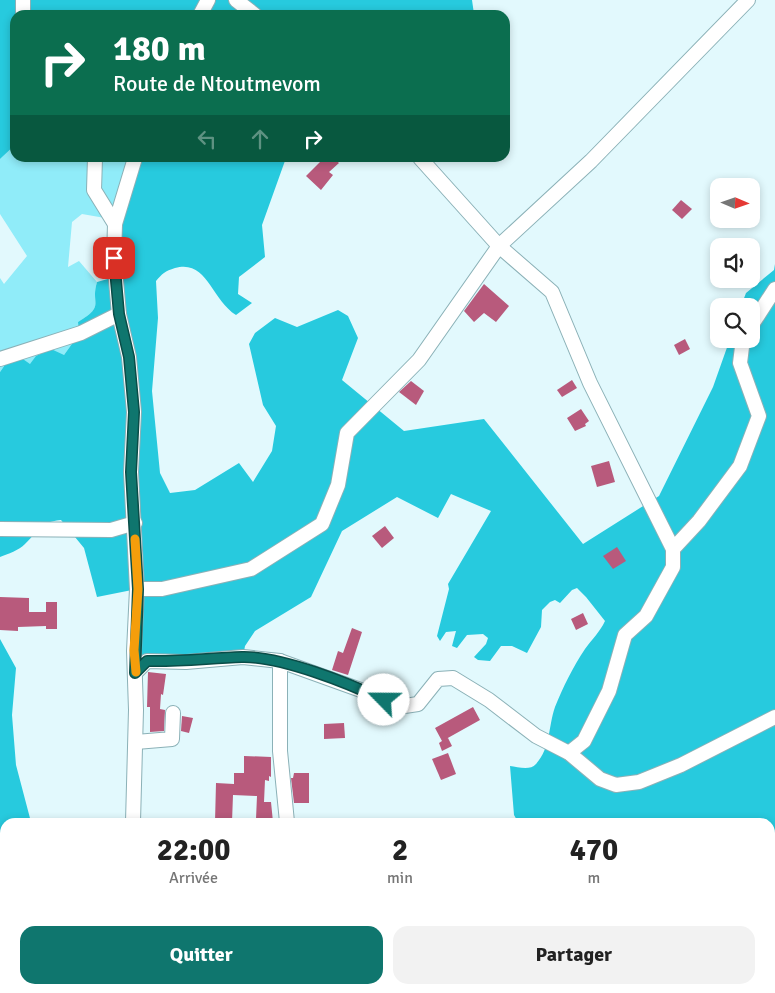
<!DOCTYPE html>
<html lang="fr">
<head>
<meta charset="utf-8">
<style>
  :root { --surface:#fff; --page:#f2f2f2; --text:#222; --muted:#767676; --accent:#0f766e }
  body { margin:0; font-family:Signika,sans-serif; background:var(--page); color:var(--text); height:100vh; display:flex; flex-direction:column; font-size:19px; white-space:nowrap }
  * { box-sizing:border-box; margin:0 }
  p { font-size:16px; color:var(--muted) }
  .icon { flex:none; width:28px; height:28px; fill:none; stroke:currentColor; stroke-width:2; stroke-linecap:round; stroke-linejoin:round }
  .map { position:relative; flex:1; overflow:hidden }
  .sheet { position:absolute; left:0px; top:818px; width:775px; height:176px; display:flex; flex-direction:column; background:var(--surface); border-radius:15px 15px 0 0; box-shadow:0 2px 8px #0003 }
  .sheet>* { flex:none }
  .hud { position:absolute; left:10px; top:10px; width:500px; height:152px; border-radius:15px; box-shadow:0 2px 8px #0003; background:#0b6e4f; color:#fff; overflow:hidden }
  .needle { width:32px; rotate:92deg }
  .buttons { position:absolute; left:710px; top:178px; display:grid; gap:10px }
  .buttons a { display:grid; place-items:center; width:50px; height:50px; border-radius:10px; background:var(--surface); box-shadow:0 2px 8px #0003; font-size:25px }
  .pin { position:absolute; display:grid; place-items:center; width:42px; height:42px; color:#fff; margin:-21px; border-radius:10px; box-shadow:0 2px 8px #0006 }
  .me { position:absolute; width:55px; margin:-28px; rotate:293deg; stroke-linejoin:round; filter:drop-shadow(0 0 4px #0008) }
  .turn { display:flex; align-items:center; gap:18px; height:105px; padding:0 20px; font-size:22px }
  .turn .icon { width:65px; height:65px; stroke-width:2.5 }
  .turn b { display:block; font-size:35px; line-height:42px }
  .lanes { display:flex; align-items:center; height:48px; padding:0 20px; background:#0003; justify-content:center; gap:25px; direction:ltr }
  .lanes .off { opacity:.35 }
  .eta { display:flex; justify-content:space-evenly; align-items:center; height:85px; text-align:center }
  .eta b { font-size:30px; font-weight:700; line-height:35px }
  .primary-button { display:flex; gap:10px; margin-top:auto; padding:10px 20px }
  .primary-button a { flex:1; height:58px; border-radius:15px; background:var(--accent); color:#fff; font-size:20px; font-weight:700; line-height:58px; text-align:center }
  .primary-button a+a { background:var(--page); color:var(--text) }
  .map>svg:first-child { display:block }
  .green { fill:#90ecf9 }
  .forest { fill:#27cade }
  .building { fill:#b85a7c }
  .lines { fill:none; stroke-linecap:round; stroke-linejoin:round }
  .minor-casing { stroke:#8bb1b7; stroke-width:16 }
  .minor { stroke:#fff; stroke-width:14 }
  .route-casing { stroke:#0a4d48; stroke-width:12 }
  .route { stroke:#0f766e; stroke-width:9 }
  .slow { stroke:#f59e0b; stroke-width:9 }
</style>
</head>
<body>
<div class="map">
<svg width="775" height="993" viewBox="0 0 775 993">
  <rect width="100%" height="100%" fill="#e2f9fd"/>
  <path class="green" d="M15,145V158H135L125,197L105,218L82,214L72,222L68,267L79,261L97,282C90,305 106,305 78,322L79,334L64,355L30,364L9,359L0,372V278L4,284L27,256L0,214V159Z"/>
  <g class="forest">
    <path d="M0,0H472L474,14L15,15V145L0,159Z"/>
    <path d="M135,158H286L262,225L265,257L239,277L238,294L252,303L236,315C211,299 207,259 175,268C165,271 162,274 156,281L158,318L152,391L160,473L170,493L195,490L239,463L253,482L272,451L276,426L263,405L249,344L255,333L275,318L297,327L338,310L348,316L358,338L342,380L404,431L484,419L583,544L659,496L713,387L730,339H751V306H741L746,293L774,270L775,264V993H663L667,989H770V822H518L514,815L510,766C518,767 530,771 536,764C551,747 548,727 555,707C563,687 573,667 585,649C592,639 600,632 605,621L586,597L577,588L572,590L560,603L555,600L550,602L542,610L541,627L527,653L512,646H501L490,661L478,660L474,657L486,644L488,638L483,634L467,635L457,648L452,646L456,631L446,632L440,641L437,636L449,589L448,584L491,511L451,494L438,518L397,497L342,531L311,597L255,631L245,646L243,657L147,661L135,673L137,589L97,597L84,548L61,520C37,523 41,529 25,544C19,550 8,554 0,557V372L9,359L17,355L30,364L36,356L51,349L64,355L79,334L78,322C106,305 90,305 97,282L115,277L114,258Z"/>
    <path d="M0,639L16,668L12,715L16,765L31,822H5V989H103V993H0Z"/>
    <path d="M444,989H545L551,993H457Z"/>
  </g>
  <g class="building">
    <path d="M324,158H334L339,163L329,172L333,175L321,190L306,176Z"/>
    <path d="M681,200L692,209L682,219L672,210Z"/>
    <path d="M484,284L509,306L496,322L484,313L474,322L464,311Z"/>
    <path d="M685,339L690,349L679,355L674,345Z"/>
    <path d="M572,380L577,388L562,397L557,390Z"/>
    <path d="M411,381L424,391L416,405L399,392Z"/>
    <path d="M581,409L589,421L585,424L586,426L575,431L567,418Z"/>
    <path d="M609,461L615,482L597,487L591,466Z"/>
    <path d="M385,526L394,538L382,548L372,536Z"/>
    <path d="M617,547L626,561L613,569L603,556Z"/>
    <path d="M0,597L29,598V612H46V602H57V629H46V626L18,627V631L0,630Z"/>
    <path d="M583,613L588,624L576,630L571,619Z"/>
    <path d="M352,628L362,632L348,675L332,670L338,651L343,653Z"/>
    <path d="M148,672L166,674L163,695L161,694L160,709L165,710L164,731L150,732V707H147Z"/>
    <path d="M473,707L480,720L446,739L448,738L452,746L442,751L439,743L442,741L435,728Z"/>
    <path d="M182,716L193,718L189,733L181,731Z"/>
    <path d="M344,723L345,738L324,739V724Z"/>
    <path d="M448,753L456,774L441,780L432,759Z"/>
    <path d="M244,756L271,757V777L269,776V781L265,780L264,802H271L273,822H261V819H256L257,796L233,795L232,822H215L216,783L234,784V773H244Z"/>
    <path d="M294,773H309V803H294L291,778H293Z"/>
  </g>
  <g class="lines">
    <g class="minor-casing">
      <g id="minor">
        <path d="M236,0L255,15"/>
        <path d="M23,15V0"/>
        <path d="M200,15L208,0"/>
        <path d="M95,158L94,190L115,224"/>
        <path d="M420,158L499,246L552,292L590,383L673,549V567L646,616L625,635L609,691L584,741L569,753"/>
        <path d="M751,326L775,289"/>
        <path d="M0,359L81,333L119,314"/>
        <path d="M0,529L111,530L135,523"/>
        <path d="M673,549L699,521L740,466L759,416L740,363L743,339"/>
        <path d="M137,589H162L251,569L322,524L338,485L347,433L419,360L499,246L591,161L748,0"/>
        <path d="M280,661V751L287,822"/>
        <path d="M135,673L147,661L186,662L243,657L280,661L369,693L398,707L418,704L438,679L453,678L489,700L536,736L569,753L600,779L616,785L639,782L681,765L775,717"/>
        <path d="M136,742L172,739L173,713"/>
        <path d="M133,822L136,710L134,651L137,589L131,472L134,412L129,357L119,314L114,258L115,224L135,158"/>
        <path d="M103,993L104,989"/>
      </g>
    </g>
    <use href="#minor" class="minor"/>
  </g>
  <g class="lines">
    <g class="route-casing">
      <path id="route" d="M114,258L119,314L129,357L134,412L131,472L138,589L135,673L147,661C179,662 210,658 242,657C281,656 348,683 384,700"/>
    </g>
    <use href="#route" class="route"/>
    <path class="slow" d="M135,539L138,589L134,650L136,672"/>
  </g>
</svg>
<div class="buttons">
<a><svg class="needle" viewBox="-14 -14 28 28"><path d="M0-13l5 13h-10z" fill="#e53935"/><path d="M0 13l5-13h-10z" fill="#767676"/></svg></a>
<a><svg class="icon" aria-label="sound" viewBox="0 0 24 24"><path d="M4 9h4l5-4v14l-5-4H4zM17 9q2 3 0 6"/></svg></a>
<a><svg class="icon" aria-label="search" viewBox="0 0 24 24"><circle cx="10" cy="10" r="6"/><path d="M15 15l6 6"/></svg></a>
</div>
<div class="pin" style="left:114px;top:258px;background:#d93025"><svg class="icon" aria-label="arrive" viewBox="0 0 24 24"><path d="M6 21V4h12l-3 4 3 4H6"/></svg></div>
<svg class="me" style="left:384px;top:700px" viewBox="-20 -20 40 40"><circle r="19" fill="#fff"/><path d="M0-13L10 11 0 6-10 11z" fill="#0f766e"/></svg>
<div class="hud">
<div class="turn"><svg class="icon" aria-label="right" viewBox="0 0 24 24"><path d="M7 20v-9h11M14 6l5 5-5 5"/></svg><div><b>180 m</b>Route de Ntoutmevom</div></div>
<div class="lanes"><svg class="icon off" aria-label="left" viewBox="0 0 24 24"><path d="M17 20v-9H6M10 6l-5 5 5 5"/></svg><svg class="icon off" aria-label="ahead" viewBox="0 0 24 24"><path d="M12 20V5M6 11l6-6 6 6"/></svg><svg class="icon" aria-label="right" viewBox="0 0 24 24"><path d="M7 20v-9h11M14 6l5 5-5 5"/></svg></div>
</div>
<section class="sheet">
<div class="eta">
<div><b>22:00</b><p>Arrivée</p></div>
<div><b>2</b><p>min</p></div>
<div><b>470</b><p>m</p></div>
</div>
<div class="primary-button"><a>Quitter</a><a>Partager</a></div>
</section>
</div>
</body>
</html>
